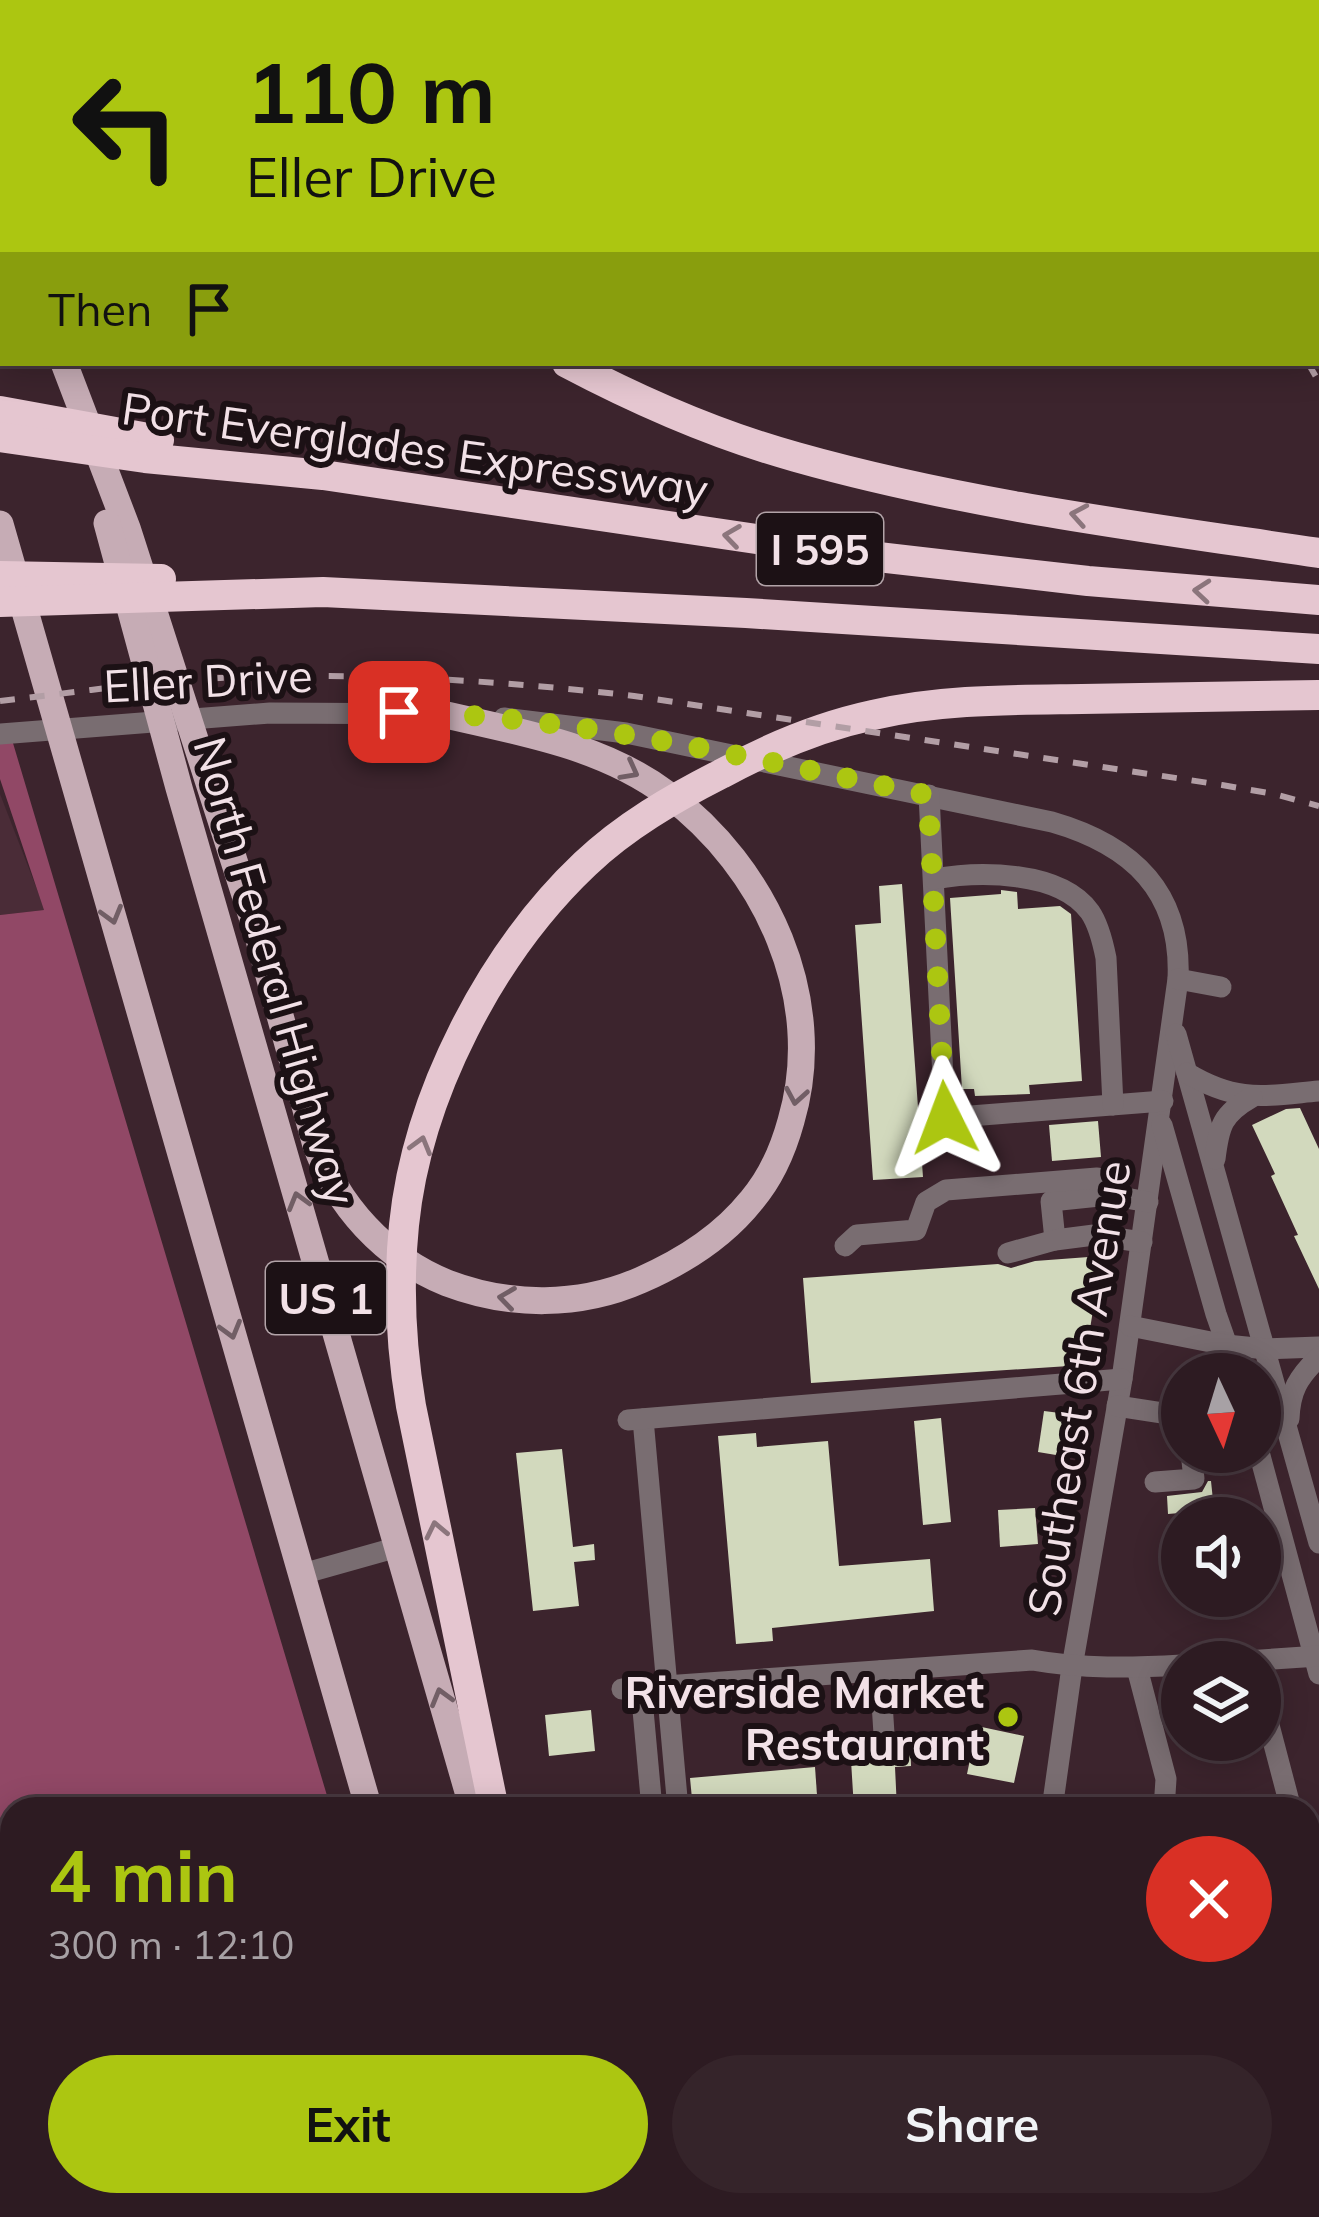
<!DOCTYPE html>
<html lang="en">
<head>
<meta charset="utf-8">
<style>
  :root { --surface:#2d1b22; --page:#35242a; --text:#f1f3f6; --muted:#a7a1a5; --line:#483940; --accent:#acc611 }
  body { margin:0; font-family:Mulish,sans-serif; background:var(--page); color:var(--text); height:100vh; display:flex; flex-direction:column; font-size:45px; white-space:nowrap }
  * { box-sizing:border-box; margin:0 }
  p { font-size:39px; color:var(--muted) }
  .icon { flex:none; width:66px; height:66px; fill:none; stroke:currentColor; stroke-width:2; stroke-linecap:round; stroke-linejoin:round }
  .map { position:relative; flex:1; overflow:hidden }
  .side { position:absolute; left:0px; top:1797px; width:1320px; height:420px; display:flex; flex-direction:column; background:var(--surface); border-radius:36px 36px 0 0; box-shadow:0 6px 30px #0003,0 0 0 3px var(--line) }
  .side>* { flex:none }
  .guide { position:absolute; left:0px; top:0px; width:1320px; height:366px; box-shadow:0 6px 30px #0003,0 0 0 3px var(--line); background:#acc611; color:#111; overflow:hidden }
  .needle { width:78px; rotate:176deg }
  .buttons { position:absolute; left:1161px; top:1353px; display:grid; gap:24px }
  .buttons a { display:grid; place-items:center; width:120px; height:120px; border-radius:50%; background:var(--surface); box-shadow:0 6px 30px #0003,0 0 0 3px var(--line); font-size:60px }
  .pin { position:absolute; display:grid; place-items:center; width:102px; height:102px; color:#fff; margin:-51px; border-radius:24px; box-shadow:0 6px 18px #0006 }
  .me { position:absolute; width:132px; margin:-66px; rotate:357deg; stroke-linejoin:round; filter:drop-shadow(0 0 9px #0008) }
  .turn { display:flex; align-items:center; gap:42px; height:252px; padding:0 48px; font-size:54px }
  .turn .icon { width:156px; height:156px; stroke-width:2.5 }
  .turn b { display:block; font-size:84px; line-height:102px }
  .then { display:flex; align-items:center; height:114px; padding:0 48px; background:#0003; gap:24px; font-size:45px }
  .round { display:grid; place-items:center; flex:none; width:126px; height:126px; border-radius:63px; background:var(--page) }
  .overview { display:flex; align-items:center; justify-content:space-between; height:204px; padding:0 48px }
  h1 { font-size:72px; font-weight:700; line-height:90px; color:var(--accent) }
  .cta { display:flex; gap:24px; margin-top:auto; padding:24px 48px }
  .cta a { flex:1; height:138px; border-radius:72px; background:var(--accent); color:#111; font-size:48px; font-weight:700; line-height:138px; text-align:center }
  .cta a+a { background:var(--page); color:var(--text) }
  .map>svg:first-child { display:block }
  .built { fill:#4a2c37 }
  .forest { fill:#914866 }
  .water { fill:#a05674 }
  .building { fill:#d2d9bd }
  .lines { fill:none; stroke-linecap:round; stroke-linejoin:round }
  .minor { stroke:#796d71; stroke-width:21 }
  .major { stroke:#c6acb5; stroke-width:27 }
  .highway { stroke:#e5c6d0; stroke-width:30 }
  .rail { stroke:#b29ea5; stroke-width:6; stroke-dasharray:15 15; stroke-linecap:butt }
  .oneway { stroke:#8b757c }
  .oneway2 { stroke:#715e65 }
  .route { stroke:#acc611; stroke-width:21; stroke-dasharray:0 37.8 }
  .poi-dot { fill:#acc611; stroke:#1c1115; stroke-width:4.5 }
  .labels { text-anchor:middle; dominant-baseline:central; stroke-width:12; stroke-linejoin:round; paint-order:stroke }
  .shield { fill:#1c1115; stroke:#b2a3a8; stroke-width:3 }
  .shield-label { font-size:42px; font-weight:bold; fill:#f2e1e7 }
  .street-label { font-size:45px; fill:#f2e1e7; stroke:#1c1115 }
  .poi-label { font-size:45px; font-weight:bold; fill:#f2e1e7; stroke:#1c1115; text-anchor:end }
</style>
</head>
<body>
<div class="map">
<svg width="1319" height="2217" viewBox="0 0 1319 2217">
  <rect width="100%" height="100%" fill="#3c242d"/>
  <path class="built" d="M0,794L45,910L0,915Z"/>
  <path class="forest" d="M10,733L331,1809H12V2205H450L453,2217H0V915L44,910L0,779V734Z"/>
  <path class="water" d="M289,0H937L940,3H289Z"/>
  <g class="building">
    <path d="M902,884L923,1177L873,1180L855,925L881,923L879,886Z"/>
    <path d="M1001,890L1017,892L1018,909L1060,906L1071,914L1082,1081L1029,1085L1030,1094L975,1096L974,1089H962L950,898L1001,894Z"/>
    <path d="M1300,1108L1319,1149V1289L1294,1236L1298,1235L1271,1176L1275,1174L1252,1125L1286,1109Z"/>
    <path d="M1098,1121L1101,1157L1052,1161L1049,1125Z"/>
    <path d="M1102,1256L1084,1365L811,1383L803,1278L998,1264L1011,1268L1035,1261Z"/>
    <path d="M1044,1411L1068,1414L1062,1456L1038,1452Z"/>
    <path d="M941,1418L951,1522L923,1525L914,1421Z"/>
    <path d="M756,1433L757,1447L828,1441L839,1566L930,1559L934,1611L772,1628L773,1641L736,1644L718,1436Z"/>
    <path d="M562,1449L573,1547L594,1544L595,1560L574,1562L579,1606L533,1611L516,1453Z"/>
    <path d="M1208,1481H1211L1214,1510L1168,1514L1167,1496L1202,1492Z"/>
    <path d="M1035,1508L1038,1544L1000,1547L998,1510Z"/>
    <path d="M591,1710L595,1751L549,1756L545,1715Z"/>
    <path d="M977,1726L1024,1736L1014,1783L967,1774Z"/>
    <path d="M910,1740L911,1766L895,1767L897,1809H854L850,1744L872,1743L878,1748L886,1749L897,1741Z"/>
    <path d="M815,1767L818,1809H693L690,1778Z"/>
  </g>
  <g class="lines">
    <g class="minor">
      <path d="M1150,0L1153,3"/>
      <path d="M1317,233L1319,236"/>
      <path d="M504,718L626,733L1052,822C1132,845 1182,891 1178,979L1122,1379L1072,1667L1052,1809"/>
      <path d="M0,734L270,713L449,714"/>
      <path d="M929,795L945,1118L1163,1101"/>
      <path d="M934,879C978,871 1060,870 1090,912C1099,925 1103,943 1106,958L1113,1105"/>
      <path d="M1178,979L1221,987"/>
      <path d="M1176,1034L1319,1543"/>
      <path d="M1187,1073C1237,1103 1263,1096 1319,1091"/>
      <path d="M1162,1125L1216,1314L1237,1374"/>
      <path d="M1215,1159C1219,1126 1222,1114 1252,1097"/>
      <path d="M1055,1240L1051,1201L1109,1195L1148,1202"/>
      <path d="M845,1246L857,1235L916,1230L926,1202L946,1190L1097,1178L1109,1195"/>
      <path d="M1008,1253L1055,1240L1094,1235L1142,1242"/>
      <path d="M1130,1326L1226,1345L1266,1349L1319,1347"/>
      <path d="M1117,1406L1182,1416"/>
      <path d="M643,1419L678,1809"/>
      <path d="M1289,1419C1290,1391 1298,1377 1319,1357"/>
      <path d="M628,1420L1122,1379"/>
      <path d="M1259,1452L1319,1674"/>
      <path d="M1155,1482L1194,1479L1191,1452"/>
      <path d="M302,1574L398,1547"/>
      <path d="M1231,1662L1319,1656"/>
      <path d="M1137,1668L1166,1779L1164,1809"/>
      <path d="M880,1671L884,1734"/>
      <path d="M641,1688L652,1809"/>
      <path d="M622,1689L1032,1660C1083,1669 1131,1668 1182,1665"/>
      <path d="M1260,1691L1291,1809"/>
      <path d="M1308,1934L1319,1933"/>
      <path d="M713,2205L714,2217"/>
      <path d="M860,2205V2217"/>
      <path d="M1291,2205L1292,2217"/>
      <path d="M968,2217L970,2205"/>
      <path d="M1011,2217L1013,2205"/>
    </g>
    <g class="major">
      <path d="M0,140L3,151"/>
      <path d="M64,363L127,528L256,929L315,1142C336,1205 385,1258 447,1283C510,1307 580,1307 641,1280C682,1262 723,1236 751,1201C771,1178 783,1150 791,1121C827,999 766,867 667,794C600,744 517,732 438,713"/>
      <path d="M107,523L179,788L473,1809"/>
      <path d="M0,524L369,1809"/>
      <path d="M483,2205L487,2217"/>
      <path d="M586,2205L590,2217"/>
    </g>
    <g class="highway">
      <path d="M143,0L145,3"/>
      <path d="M567,363C639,401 716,435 796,457C966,505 1144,527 1319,553"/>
      <path d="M0,411L159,440"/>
      <path d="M0,437L145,458L323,475L878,557L1088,581L1319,600"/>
      <path d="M0,576L161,579"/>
      <path d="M0,602L323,592L746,613L1319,649"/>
      <path d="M494,1809L411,1406C401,1347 398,1285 404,1225C417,1096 491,953 585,864C625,826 672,799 721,774C767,749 822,726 873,715C941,699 1013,700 1082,699C1161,697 1240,696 1319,695"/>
    </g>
    <g class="rail">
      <path d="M1048,0L1051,3"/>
      <path d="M1080,0L1082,3"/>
      <path d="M1317,332L1319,335"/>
      <path d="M1308,363L1319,382"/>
      <path d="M0,701C73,693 147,681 220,678C358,672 498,680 634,696L1222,785L1274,794L1319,806"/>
    </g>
  </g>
  <defs><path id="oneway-chevron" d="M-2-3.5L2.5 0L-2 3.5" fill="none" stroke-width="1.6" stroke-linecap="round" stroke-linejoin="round" transform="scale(3)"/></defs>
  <g class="oneway">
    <use href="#oneway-chevron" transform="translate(1079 515) rotate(-170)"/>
    <use href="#oneway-chevron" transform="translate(732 536) rotate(-172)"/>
    <use href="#oneway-chevron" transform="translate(1202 591) rotate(-175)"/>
    <use href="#oneway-chevron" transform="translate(421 1145) rotate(-74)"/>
    <use href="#oneway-chevron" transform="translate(436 1530) rotate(-102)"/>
  </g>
  <g class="oneway2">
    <use href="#oneway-chevron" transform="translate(630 771) rotate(28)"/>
    <use href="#oneway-chevron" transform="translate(112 915) rotate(74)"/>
    <use href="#oneway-chevron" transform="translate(796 1096) rotate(100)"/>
    <use href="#oneway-chevron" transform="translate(298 1201) rotate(-106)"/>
    <use href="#oneway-chevron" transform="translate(507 1298) rotate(-172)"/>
    <use href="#oneway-chevron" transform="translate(231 1330) rotate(74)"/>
    <use href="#oneway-chevron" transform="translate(441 1697) rotate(-106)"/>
  </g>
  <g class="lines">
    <path class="route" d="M399,712C579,716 753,759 928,795L945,1118"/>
  </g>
  <circle class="poi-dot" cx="1008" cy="1717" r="12"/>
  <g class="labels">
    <g class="shield">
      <rect x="757" y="513" width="126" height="72" rx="9"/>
      <rect x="266" y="1262" width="120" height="72" rx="9"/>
    </g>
    <g class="shield-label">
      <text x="820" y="549">I 595</text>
      <text x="326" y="1298">US 1</text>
    </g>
    <g class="street-label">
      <text transform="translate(415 448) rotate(8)">Port Everglades Expressway</text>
      <text transform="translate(208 680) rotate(-3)">Eller Drive</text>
      <text transform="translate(276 971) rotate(74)">North Federal Highway</text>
      <text transform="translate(1078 1388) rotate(-81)">Southeast 6th Avenue</text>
    </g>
    <g class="poi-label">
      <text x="984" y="1691">Riverside Market<tspan x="984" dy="52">Restaurant</tspan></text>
    </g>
  </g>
</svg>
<div class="buttons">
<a><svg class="needle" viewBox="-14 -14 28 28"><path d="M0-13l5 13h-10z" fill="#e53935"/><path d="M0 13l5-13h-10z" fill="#a7a1a5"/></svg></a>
<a><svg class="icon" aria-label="sound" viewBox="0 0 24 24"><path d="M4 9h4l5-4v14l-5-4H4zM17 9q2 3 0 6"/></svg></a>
<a><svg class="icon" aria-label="layers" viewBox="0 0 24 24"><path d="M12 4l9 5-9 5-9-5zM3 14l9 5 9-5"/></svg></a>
</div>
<div class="pin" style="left:399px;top:712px;background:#d93025"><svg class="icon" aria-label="arrive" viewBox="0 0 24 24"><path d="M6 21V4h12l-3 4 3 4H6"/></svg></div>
<svg class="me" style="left:945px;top:1118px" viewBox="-20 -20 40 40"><path d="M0-17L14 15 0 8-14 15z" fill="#acc611" stroke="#fff" stroke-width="4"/></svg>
<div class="guide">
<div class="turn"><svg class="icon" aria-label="left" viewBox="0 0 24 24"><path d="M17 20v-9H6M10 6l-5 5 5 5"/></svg><div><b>110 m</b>Eller Drive</div></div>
<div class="then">Then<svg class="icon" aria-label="arrive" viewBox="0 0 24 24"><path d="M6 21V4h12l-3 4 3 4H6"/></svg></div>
</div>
<section class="side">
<div class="overview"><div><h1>4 min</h1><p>300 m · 12:10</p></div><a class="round" style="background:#d93025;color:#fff"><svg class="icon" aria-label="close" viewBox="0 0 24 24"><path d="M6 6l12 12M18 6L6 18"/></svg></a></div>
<div class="cta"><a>Exit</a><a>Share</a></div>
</section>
</div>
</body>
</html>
